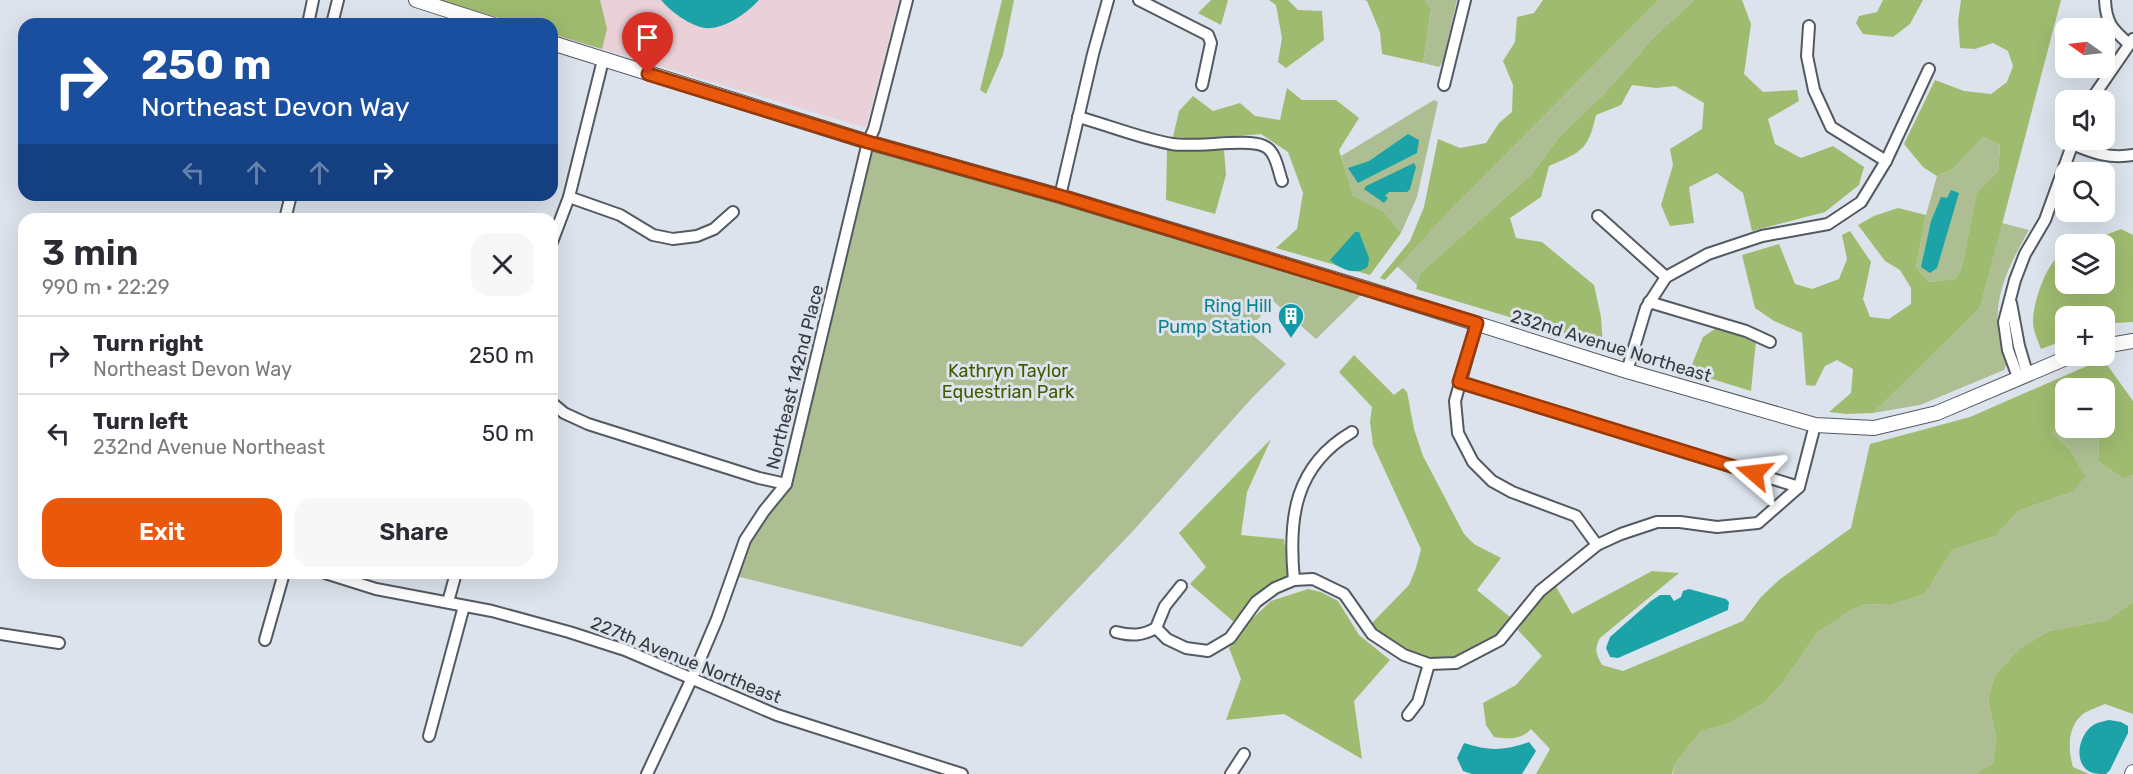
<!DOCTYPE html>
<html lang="en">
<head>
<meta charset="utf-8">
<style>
  :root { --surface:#fff; --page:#f7f7f7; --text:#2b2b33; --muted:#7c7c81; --line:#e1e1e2; --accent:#ea580c }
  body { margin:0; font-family:Rubik,sans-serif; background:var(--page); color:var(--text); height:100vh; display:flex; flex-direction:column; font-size:22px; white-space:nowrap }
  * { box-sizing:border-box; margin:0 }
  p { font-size:20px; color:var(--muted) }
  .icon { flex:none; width:33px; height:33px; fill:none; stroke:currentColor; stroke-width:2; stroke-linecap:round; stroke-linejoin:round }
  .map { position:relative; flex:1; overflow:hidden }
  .sheet { position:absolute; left:18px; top:213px; width:540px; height:366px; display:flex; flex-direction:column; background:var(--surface); border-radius:18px; box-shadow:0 6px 24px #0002 }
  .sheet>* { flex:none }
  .banner { position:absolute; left:18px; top:18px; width:540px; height:183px; border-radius:18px; box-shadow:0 6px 24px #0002; background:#1a4fa0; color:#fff; overflow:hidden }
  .needle { width:39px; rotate:284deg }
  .tools { position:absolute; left:2055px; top:18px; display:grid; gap:12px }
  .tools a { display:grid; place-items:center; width:60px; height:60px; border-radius:12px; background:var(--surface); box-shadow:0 6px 24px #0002; font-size:30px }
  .pin { position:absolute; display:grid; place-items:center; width:51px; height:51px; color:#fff; margin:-62px -26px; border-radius:50% 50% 50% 0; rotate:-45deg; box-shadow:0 0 6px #0007 }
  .pin .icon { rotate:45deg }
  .me { position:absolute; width:66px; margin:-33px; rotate:287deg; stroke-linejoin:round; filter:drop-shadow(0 0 4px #0008) }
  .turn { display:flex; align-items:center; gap:21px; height:126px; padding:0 24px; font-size:27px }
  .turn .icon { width:78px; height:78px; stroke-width:2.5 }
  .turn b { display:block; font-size:42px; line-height:51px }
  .lanes { display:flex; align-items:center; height:57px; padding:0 24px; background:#0003; justify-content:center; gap:30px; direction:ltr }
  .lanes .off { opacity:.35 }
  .round { display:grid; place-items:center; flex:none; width:63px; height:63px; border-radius:18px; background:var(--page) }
  .overview { display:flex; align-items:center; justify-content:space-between; height:102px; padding:0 24px }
  h1 { font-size:36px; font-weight:600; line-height:45px }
  .primary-button { display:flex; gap:12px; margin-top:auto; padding:12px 24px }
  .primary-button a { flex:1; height:69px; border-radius:18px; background:var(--accent); color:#fff; font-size:24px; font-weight:600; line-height:69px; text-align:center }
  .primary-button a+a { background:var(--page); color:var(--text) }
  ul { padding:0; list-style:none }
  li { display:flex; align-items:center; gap:18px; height:78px; padding:0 24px; border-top:2px solid var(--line) }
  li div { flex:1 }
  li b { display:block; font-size:22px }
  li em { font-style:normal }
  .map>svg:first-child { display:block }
  .commercial { fill:#ead1d9 }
  .green { fill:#adbf92 }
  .forest { fill:#9fbb6f }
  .water { fill:#1ca3a7 }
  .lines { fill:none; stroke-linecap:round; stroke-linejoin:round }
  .street-casing { stroke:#545a62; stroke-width:14 }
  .secondary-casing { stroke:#545a62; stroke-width:16 }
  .street { stroke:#fff; stroke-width:10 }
  .secondary { stroke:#fff; stroke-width:14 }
  .route-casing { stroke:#983908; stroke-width:15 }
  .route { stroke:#ea580c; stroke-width:10 }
  .labels { text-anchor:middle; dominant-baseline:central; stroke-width:6; stroke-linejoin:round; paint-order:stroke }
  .culture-label { font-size:18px; fill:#0d838f; stroke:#dce3ec; text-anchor:end }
  .street-label { font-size:18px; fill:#383b3f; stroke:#dce3ec }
  .park-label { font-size:18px; fill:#425a00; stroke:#dce3ec }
</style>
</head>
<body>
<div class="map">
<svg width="2133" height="774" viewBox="0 0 2133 774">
  <rect width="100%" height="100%" fill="#dce3ec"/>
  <path class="commercial" d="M438,0H899L866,128L552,34V24H518Z"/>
  <g class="green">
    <path d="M1425,0H1457L1443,62L1439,67L1423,63L1431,11Z"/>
    <path d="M1659,0H1694L1653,38L1604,94L1559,137L1531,175L1420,273L1417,285L1397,266L1449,211Z"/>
    <path d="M1434,100L1438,102L1417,197L1401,233L1384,212L1353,197L1341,156Z"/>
    <path d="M1983,137L2000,145L1998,171L1977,194L1961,270L1955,279L1929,282L1916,267L1926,215L1937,176L1953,169Z"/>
    <path d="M868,142L1367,289L1316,339L1273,301L1248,331L1286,364L1252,398L1133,531L1022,647L732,575L745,540L786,484Z"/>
    <path d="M2002,223L2029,230C2003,276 1986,311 2007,364L2004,370L1920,405L1873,413L1980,308Z"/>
    <path d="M2064,410H2065L2066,428H2096L2098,434L2099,462L2124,479L2133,475V602L2107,620L2049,631L2019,649L1995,675L1988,699L1996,738L1993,766L1975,774H1673L1675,764L1701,731L1728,724L1764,703L1781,685L1817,633L1850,611L1865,604L1890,605L1925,594L1952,550L1996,536L2018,511L2072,492L2069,449L2052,433Z"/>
  </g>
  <g class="forest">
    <path d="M439,0H600L607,29L602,49L552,34V24H519Z"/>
    <path d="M1002,0H1014L1003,55L986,94L980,90Z"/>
    <path d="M1211,0H1228L1221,25L1198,13Z"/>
    <path d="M1269,0H1288L1298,10L1322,11L1324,40L1286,68L1278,62L1282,38L1276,5Z"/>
    <path d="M1364,0H1425L1431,10L1423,63L1382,54L1380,32L1367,1Z"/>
    <path d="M1543,0H1659L1449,211L1385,280L1380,278L1410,241L1424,207L1438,139L1460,148L1486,143L1499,123L1512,112L1513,85L1503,61L1515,42L1517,17L1534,13Z"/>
    <path d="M1694,0H1742L1751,24L1744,74L1763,92L1797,90L1799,101L1768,119L1775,144L1801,158L1833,146L1864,167L1859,185L1825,212L1752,231L1743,193L1717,173L1689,187L1694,223L1670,226L1661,205L1673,165L1670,149L1702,129L1704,103L1675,86L1656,88L1632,85L1621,105L1596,115C1588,151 1581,152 1549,166L1541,197L1510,218L1516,238L1542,242L1594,285L1601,317L1603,345L1416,289L1420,273L1531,175L1559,137L1604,94L1653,38Z"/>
    <path d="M1883,0H1923L1910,24L1893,37L1863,34L1856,23L1859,16L1877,12Z"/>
    <path d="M1961,0H2061L1980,308L1873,413L1846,414L1829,412L1851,393L1853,369L1837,360L1825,366L1815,386L1806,385L1802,333L1774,321L1755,308L1742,255L1779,244L1795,284L1812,289L1839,279L1847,259L1842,235L1850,231L1871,262L1863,299L1870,317L1889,319L1911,304V288L1900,270L1885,261L1858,225L1874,216L1898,208L1926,215L1916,267L1929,282L1955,279L1961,270L1977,193L1998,171L2000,145L1983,137L1953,169L1937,176L1923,167L1904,144L1935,80L1964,91L1991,94L2007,82L2013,66L2008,51L1993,43L1975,49L1960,48L1958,21Z"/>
    <path d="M1287,88L1302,100H1336L1359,118L1339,150L1353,196L1384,212L1401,233L1370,275L1276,248L1297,229L1303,193L1288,152L1261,134L1204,139L1173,137L1179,111L1193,96L1213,111L1240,103L1255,116L1280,120Z"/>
    <path d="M1167,148L1224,150L1226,175L1215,214L1166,200Z"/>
    <path d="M2121,229L2133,235V322L2115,323L2105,326L2104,316H2066L2065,340L2041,349C2038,341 2033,330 2033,322C2033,302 2047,259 2065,252L2066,284H2104V244H2083Z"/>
    <path d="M1718,327L1756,341L1751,391L1689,372L1703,337Z"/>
    <path d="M1354,355L1394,395L1403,388L1407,392L1414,429L1423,456L1464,534L1474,544L1501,558L1477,590L1510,617L1490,643L1454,660L1429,659L1412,653L1379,633L1372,623L1409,585L1416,568L1421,549L1373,445L1370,422L1372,407L1339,372Z"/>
    <path d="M2103,359L2133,401V475L2124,479L2099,462L2098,434L2096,428H2104V388H2066L2065,410L2052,433L2069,449L2085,477L2072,492L2018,511L1996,536L1952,550L1925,594L1890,605L1865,604L1850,611L1817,633L1781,685L1764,703L1728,724L1701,731L1675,764L1672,774H1536L1550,749L1531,729C1521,740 1508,739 1494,737L1486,725L1483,703L1516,685L1542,656L1518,630L1539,598L1555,585L1572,614L1652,571L1679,573L1600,638C1594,649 1596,654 1602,665L1623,671L1743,621L1761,597L1779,580L1851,528L1870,444L1970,417Z"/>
    <path d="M1271,439L1247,492L1241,535L1284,539L1289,574L1264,589L1234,622L1190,584L1206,567L1179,533Z"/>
    <path d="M1308,589L1321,592L1338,601L1359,635L1390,660L1354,701L1362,759L1284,714L1226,720L1241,679L1229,648L1251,620L1271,601Z"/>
    <path d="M2133,602V714L2105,704C2098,707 2089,710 2083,714C2067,727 2068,749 2073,767L2089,774H1975L1993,765L1996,738L1988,699L1995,675L2019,649L2049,631L2107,620Z"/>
  </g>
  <g class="water">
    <path d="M661,0H759C747,13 724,30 705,28C690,26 670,11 661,0Z"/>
    <path d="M1408,134L1419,140L1417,153L1358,183L1348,168L1369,161Z"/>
    <path d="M1414,163L1416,167L1410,189L1407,192H1389L1385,196L1388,198L1384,203L1364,189L1366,186Z"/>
    <path d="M1951,190L1959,193L1937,268L1930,273L1921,267L1931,221L1941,197L1947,198Z"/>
    <path d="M1355,232H1359L1369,258L1368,266C1358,277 1339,269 1330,260Z"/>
    <path d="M1689,589L1726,599L1729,602L1728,610L1618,658L1610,657L1606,648L1610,637L1651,601L1660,595H1670L1674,601L1681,597L1683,591Z"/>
    <path d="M2109,720L2121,722L2128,726V733L2110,770L2106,774C2099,774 2092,774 2087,770C2073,759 2080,732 2095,724C2099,722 2105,721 2109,720Z"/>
    <path d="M1529,742L1536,751L1522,774H1472L1463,771L1457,758L1464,743C1489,751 1504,751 1529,742Z"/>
  </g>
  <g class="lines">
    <g class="street-casing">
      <g id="street">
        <path d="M1139,0L1208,35L1211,43L1202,85"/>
        <path d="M2105,0C2106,23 2112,29 2129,44"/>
        <path d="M308,24L313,0"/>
        <path d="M332,24L338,0"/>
        <path d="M1809,26L1807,56L1814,90L1831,127L1886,161"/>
        <path d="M1444,85L1465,0"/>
        <path d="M2091,100L2133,39"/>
        <path d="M1078,117C1108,125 1142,139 1172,144C1196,148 1246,138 1264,146C1276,151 1278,170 1282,181"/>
        <path d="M2072,144C2093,153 2110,159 2133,155"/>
        <path d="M1060,196L1093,54L1108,0"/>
        <path d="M569,197L620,215L653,235L673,239L697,236L714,229L733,212"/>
        <path d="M1598,216L1666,277"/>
        <path d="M285,219L291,195"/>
        <path d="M552,242L569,197L603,60"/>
        <path d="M1649,302L1746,331L1770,342"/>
        <path d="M2011,303L2019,346L2027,373"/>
        <path d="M1477,323L1455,401L1458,433L1473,462L1492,481L1512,492L1576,516L1597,545"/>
        <path d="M1627,371L1646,308L1666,277L1708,254L1762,236L1828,224L1861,202L1886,161L1929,69"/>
        <path d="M2018,377L2008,350L2004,322L2015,280L2025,254L2045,220L2074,140"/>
        <path d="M1459,382L1799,487"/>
        <path d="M552,403L564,413L588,424L759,478L786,484"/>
        <path d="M325,573L376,589L492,611L569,632L625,650L777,715L962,774"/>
        <path d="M1294,580C1288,519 1294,466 1352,432"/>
        <path d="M448,602L456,573"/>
        <path d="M1156,628L1167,639L1186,648L1208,651L1230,638L1256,602L1275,588L1294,580L1313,579L1344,594L1372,634L1404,655L1429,664L1456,663L1500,640L1540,591L1597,545L1621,534L1657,522H1680L1717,527L1758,523L1799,487L1815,425"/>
        <path d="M1116,632C1131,636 1142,636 1156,628L1165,606L1181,586"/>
        <path d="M0,634L59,643"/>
        <path d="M265,640L284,573"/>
        <path d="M1408,715L1418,702L1429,664"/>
        <path d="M429,736L464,606"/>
        <path d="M647,774L692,678L717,619L745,540L764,511L786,484L868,142L874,129L907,0"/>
        <path d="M1231,774L1244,754"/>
      </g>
    </g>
    <g class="secondary-casing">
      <g id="secondary">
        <path d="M416,0L491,24"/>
        <path d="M552,43L868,142L1060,196L1367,289L1627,371L1815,425L1874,428L1937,413L2071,356"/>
        <path d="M2104,346L2133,341"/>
        <path d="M2132,774L2133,772"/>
      </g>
    </g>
    <use href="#street" class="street"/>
    <use href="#secondary" class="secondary"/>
  </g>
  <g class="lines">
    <g class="route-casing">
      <path id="route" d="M648,74L868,142L1060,196L1477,323L1459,382L1754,473"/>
    </g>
    <use href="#route" class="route"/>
  </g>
  <defs>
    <g id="building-pin" transform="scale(1.35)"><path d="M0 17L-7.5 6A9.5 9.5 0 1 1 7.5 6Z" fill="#0f9aa8" stroke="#dce3ec"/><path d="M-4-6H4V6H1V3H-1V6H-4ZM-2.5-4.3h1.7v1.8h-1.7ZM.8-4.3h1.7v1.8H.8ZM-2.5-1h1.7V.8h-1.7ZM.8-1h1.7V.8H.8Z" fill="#fff"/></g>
  </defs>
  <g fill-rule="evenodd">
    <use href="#building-pin" x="1291" y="316"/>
  </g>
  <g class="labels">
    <g class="culture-label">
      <text x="1272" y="306">Ring Hill<tspan x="1272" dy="21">Pump Station</tspan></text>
    </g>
    <g class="street-label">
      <text transform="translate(1611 346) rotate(17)">232nd Avenue Northeast</text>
      <text transform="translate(795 377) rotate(-76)">Northeast 142nd Place</text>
      <text transform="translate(686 660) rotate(22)">227th Avenue Northeast</text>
    </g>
    <g class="park-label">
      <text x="1008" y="371">Kathryn Taylor<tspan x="1008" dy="21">Equestrian Park</tspan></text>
    </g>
  </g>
</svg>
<div class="tools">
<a><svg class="needle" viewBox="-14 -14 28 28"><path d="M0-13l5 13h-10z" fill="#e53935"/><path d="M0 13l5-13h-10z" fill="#7c7c81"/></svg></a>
<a><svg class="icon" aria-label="sound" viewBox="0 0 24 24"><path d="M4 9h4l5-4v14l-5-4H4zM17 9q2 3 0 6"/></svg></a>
<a><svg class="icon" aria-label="search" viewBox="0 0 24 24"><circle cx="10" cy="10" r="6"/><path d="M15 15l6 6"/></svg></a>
<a><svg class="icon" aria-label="layers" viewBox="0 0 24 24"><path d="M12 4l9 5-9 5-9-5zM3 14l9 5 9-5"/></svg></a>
<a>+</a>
<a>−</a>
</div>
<div class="pin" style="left:648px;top:74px;background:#d93025"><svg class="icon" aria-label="arrive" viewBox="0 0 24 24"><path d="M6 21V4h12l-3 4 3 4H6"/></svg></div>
<svg class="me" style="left:1754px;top:473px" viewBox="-20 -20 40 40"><path d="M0-17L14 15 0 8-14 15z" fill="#ea580c" stroke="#fff" stroke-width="4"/></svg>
<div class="banner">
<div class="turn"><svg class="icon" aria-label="right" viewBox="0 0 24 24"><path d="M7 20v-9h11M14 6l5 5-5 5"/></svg><div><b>250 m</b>Northeast Devon Way</div></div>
<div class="lanes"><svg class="icon off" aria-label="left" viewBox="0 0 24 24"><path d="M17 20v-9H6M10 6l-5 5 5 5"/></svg><svg class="icon off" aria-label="ahead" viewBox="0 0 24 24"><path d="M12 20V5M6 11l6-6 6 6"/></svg><svg class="icon off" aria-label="ahead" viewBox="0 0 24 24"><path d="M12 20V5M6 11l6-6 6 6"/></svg><svg class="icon" aria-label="right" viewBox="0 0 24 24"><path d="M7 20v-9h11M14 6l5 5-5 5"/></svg></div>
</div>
<section class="sheet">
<div class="overview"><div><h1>3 min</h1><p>990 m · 22:29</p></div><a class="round"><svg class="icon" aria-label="close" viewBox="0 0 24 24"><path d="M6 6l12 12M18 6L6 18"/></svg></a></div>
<ul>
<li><svg class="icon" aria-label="right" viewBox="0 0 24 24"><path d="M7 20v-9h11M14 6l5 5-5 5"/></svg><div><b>Turn right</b><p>Northeast Devon Way</p></div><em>250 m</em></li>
<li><svg class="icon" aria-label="left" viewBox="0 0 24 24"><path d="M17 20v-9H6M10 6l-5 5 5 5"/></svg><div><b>Turn left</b><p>232nd Avenue Northeast</p></div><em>50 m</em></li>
</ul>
<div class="primary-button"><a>Exit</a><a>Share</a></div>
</section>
</div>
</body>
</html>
